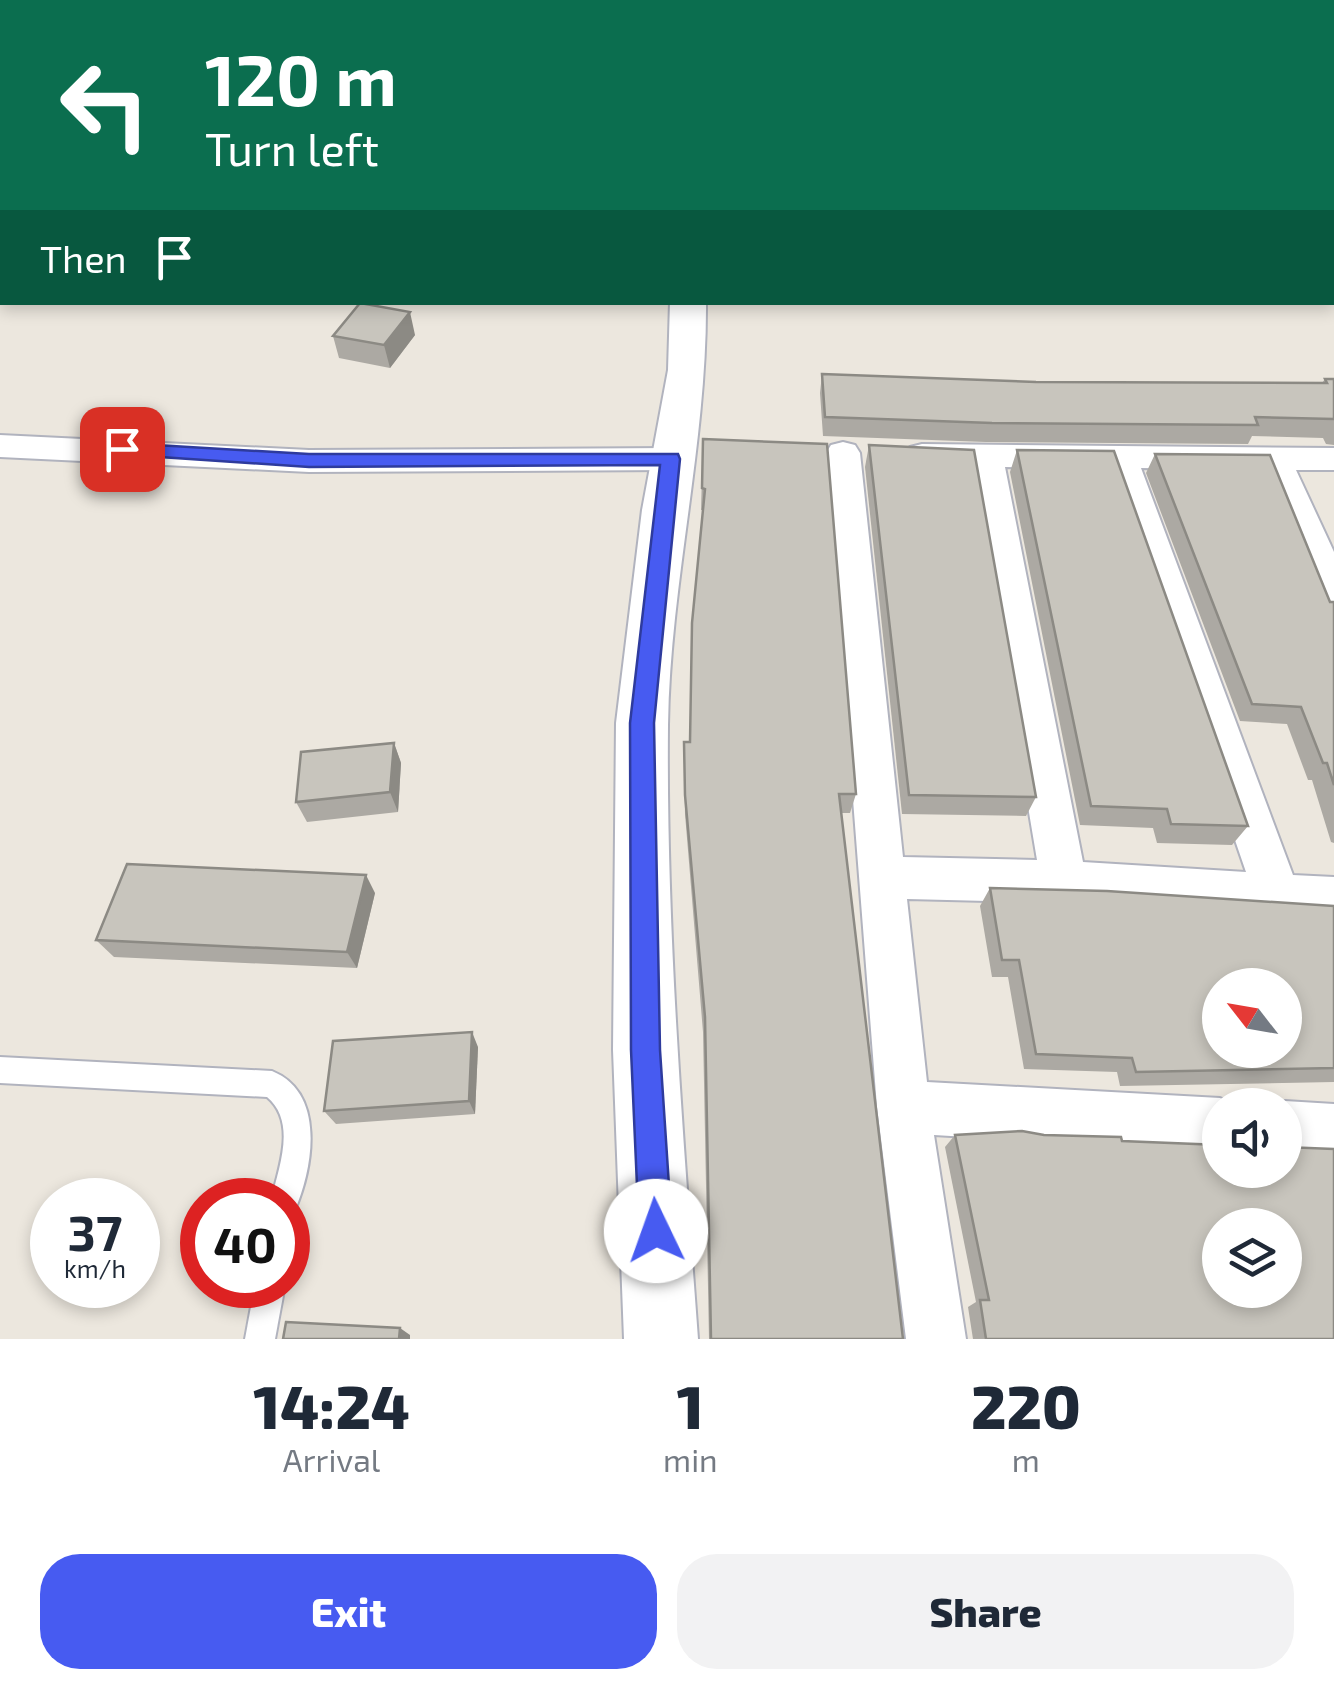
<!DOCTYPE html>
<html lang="en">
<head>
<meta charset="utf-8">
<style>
  :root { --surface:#fff; --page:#f2f2f3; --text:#1f2937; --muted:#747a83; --accent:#475bf1 }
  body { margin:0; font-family:"Exo 2",sans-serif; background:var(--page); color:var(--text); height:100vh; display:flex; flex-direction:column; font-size:38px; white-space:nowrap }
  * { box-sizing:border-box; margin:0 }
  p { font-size:32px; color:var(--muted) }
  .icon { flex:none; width:55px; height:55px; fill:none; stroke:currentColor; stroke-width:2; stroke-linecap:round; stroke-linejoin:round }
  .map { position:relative; height:1339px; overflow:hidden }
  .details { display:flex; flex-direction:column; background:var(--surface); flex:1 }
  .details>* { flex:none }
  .guide { position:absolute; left:0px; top:0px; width:1335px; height:305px; box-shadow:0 5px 15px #0003; background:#0b6e4f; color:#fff; overflow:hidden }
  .needle { width:65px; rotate:301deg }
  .controls { position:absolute; left:1202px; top:968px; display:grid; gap:20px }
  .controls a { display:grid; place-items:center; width:100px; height:100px; border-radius:50%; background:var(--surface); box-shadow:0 5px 15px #0003; font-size:50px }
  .speed { position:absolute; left:30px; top:1178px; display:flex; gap:20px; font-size:50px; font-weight:700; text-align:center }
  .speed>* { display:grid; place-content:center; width:130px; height:130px; border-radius:50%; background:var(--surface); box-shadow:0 5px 15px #0003; line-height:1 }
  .speed small { font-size:25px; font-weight:400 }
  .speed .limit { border:15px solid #d22; background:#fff; color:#111 }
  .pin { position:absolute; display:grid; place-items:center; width:85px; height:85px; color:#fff; margin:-42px; border-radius:20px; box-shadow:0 5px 15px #0006 }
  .me { position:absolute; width:110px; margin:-55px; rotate:357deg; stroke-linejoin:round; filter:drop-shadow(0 0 8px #0008) }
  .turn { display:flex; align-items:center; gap:35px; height:210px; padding:0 40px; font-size:45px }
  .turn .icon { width:130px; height:130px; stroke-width:2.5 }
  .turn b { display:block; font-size:70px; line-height:85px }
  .then { display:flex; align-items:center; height:95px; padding:0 40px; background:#0003; gap:20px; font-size:38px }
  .eta { display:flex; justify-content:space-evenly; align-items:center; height:170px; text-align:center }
  .eta b { font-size:60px; font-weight:800; line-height:70px }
  .primary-button { display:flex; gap:20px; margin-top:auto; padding:20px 40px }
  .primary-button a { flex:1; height:115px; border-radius:40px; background:var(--accent); color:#fff; font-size:40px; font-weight:800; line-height:115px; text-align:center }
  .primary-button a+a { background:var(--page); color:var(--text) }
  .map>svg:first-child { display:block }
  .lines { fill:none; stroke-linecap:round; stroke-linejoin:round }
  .service-casing { stroke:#b1b3be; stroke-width:4 }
  .minor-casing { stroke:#b1b3be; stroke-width:4 }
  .tertiary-casing { stroke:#b1b3be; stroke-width:4 }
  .secondary-casing { stroke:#b1b3be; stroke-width:59 }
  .service { fill:#fff; fill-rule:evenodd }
  .minor { fill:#fff; fill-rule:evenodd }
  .tertiary { fill:#fff; fill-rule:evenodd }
  .secondary { stroke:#fff; stroke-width:55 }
  .wall { fill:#aca9a3 }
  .shaded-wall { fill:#8c8a84 }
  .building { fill:#c8c5bd; stroke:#8c8a84; stroke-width:2.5; fill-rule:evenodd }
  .route { fill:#475bf1; stroke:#2e3b9d; stroke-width:2.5 }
</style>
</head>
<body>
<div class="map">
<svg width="1334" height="1339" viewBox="0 0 1334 1339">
  <rect width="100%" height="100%" fill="#ece7de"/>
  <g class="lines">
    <g class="service-casing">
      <g id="service">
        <path d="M998,0H1011L1012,2H1000Z"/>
        <path d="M0,1057L272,1071C326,1093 313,1167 295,1210L288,1213V1200H271C279,1167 297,1122 267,1097L0,1083Z"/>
        <path d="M255,1285H285L275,1339H245Z"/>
      </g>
    </g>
    <g class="minor-casing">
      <g id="minor">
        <path d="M0,435L309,450L671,448L683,451L688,459L683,467L671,470L309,472L0,457Z"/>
        <path d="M843,442L855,445L860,453L903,857L1037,860L971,467L910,463L905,455L910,447L922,444L1334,448V470H1296L1334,552V606L1321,602L1315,592L1262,470L1141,468L1293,875L1334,877V921L1064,903L907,899L927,1082L1220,1098L1236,1105H1220V1152L934,1135L966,1339H906L877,1107L826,453L831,445ZM1005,467L1107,468L1246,872L1083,862Z"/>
        <path d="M1285,1101L1334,1104V1158L1285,1155V1105H1276Z"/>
      </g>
    </g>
    <g class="tertiary-casing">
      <g id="tertiary">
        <path d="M619,0H645V2H620Z"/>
        <path d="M670,302H706C707,444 670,583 668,725C666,930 683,1135 698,1339H624L613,1050L616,723L642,510L668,370Z"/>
      </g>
    </g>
    <g class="secondary-casing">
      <g id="secondary">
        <path d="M274,2L284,0"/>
        <path d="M0,89L2,88"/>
      </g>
    </g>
    <use href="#service" class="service"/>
    <use href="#minor" class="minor"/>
    <use href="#tertiary" class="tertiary"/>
    <use href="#secondary" class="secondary"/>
  </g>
  <g class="wall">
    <path d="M415,335L390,368L339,358L333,336Z"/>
    <path d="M822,374L1036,382L1322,383L1325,379H1334V445L1326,444L1323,438L1252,436L1248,444L986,442L823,436L820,393Z"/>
    <path d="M703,439L856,794L850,813H841L903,1339H709L703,1032L685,814L684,762L690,742L703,510H701Z"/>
    <path d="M869,445L1036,797L1026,816L902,814L865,467Z"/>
    <path d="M1017,450L1248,826L1232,845L1157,843L1153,828L1080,825L1010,472Z"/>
    <path d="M1155,454L1330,602H1334V843L1331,842L1312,780H1308L1287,724L1240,721L1146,473Z"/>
    <path d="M394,743L401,763L398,812L307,822L296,802Z"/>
    <path d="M990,888L1334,906V1082L1120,1086L1117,1072L1024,1069L1008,977H992L980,906Z"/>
    <path d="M375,893L357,968L114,957L96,940Z"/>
    <path d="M478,1047L475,1114L336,1124L324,1111Z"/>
    <path d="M955,1135H1044L1122,1141L1334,1339H973L968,1307L976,1302L945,1147Z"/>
  </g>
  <g class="shaded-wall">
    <path d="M410,312L415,335L390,368L384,345Z"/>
    <path d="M394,743L401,763L398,812L390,792Z"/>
    <path d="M366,875L375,893L357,968L347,952Z"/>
    <path d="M472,1032L478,1047L475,1114L469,1101Z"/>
    <path d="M400,1328L410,1335V1339H399Z"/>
  </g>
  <g class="building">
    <path d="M2,147V170L0,169V148Z"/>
    <path d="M360,303L410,312L384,345L333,336Z"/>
    <path d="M822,374L1036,382L1327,383L1325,379H1334V419L1255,417L1258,425L992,423L825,417Z"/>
    <path d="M703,439L827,444L856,794H839L903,1339H711L705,1017L685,795L684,742H690L692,623L705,489L702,488Z"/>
    <path d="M869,445L974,450L1036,797L909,795Z"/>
    <path d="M1017,450L1114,451L1248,826L1171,824L1167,809L1091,806Z"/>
    <path d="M1155,454L1270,455L1330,602H1334V785L1327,763H1323L1301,707L1252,704Z"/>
    <path d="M394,743L390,792L296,802L301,752Z"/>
    <path d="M127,864L366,875L347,952L96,940Z"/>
    <path d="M990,888L1107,891L1334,906V1068L1136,1072L1132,1058L1036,1054L1019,960H1002ZM1220,985H1285V1050H1220Z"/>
    <path d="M472,1032L469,1101L324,1111L333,1041Z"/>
    <path d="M1022,1131L1044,1135L1121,1137L1122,1141L1220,1145V1170H1285V1147L1334,1149V1339H986L980,1300H989L955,1135ZM1220,1225H1285V1290H1220Z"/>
    <path d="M286,1322L400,1328L399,1339H283Z"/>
  </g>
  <path class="route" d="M122,443L309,454H678L680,459L654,723L660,1050L672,1231L667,1242L656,1247L644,1242L639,1231L631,1050L630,723L660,465L309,467L116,454L113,449Z"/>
</svg>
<div class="controls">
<a><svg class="needle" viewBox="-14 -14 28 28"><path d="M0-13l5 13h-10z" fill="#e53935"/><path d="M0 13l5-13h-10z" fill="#747a83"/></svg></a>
<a><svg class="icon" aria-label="sound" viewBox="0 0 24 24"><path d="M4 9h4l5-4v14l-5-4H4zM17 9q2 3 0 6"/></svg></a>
<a><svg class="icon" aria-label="layers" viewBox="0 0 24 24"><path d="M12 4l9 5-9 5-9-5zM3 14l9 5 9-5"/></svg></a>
</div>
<div class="speed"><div>37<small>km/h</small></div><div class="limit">40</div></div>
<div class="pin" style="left:122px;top:449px;background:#d93025"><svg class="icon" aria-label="arrive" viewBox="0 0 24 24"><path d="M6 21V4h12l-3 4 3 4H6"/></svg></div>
<svg class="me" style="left:656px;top:1231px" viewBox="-20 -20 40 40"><circle r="19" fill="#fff"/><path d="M0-13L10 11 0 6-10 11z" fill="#475bf1"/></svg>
<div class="guide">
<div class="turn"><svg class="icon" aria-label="left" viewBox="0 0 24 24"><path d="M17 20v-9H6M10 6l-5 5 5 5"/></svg><div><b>120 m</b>Turn left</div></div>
<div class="then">Then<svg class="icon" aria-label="arrive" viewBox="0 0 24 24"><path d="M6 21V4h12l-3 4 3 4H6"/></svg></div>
</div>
</div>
<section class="details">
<div class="eta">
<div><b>14:24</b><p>Arrival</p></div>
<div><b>1</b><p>min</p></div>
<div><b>220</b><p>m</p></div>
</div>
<div class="primary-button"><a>Exit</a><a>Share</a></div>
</section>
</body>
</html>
